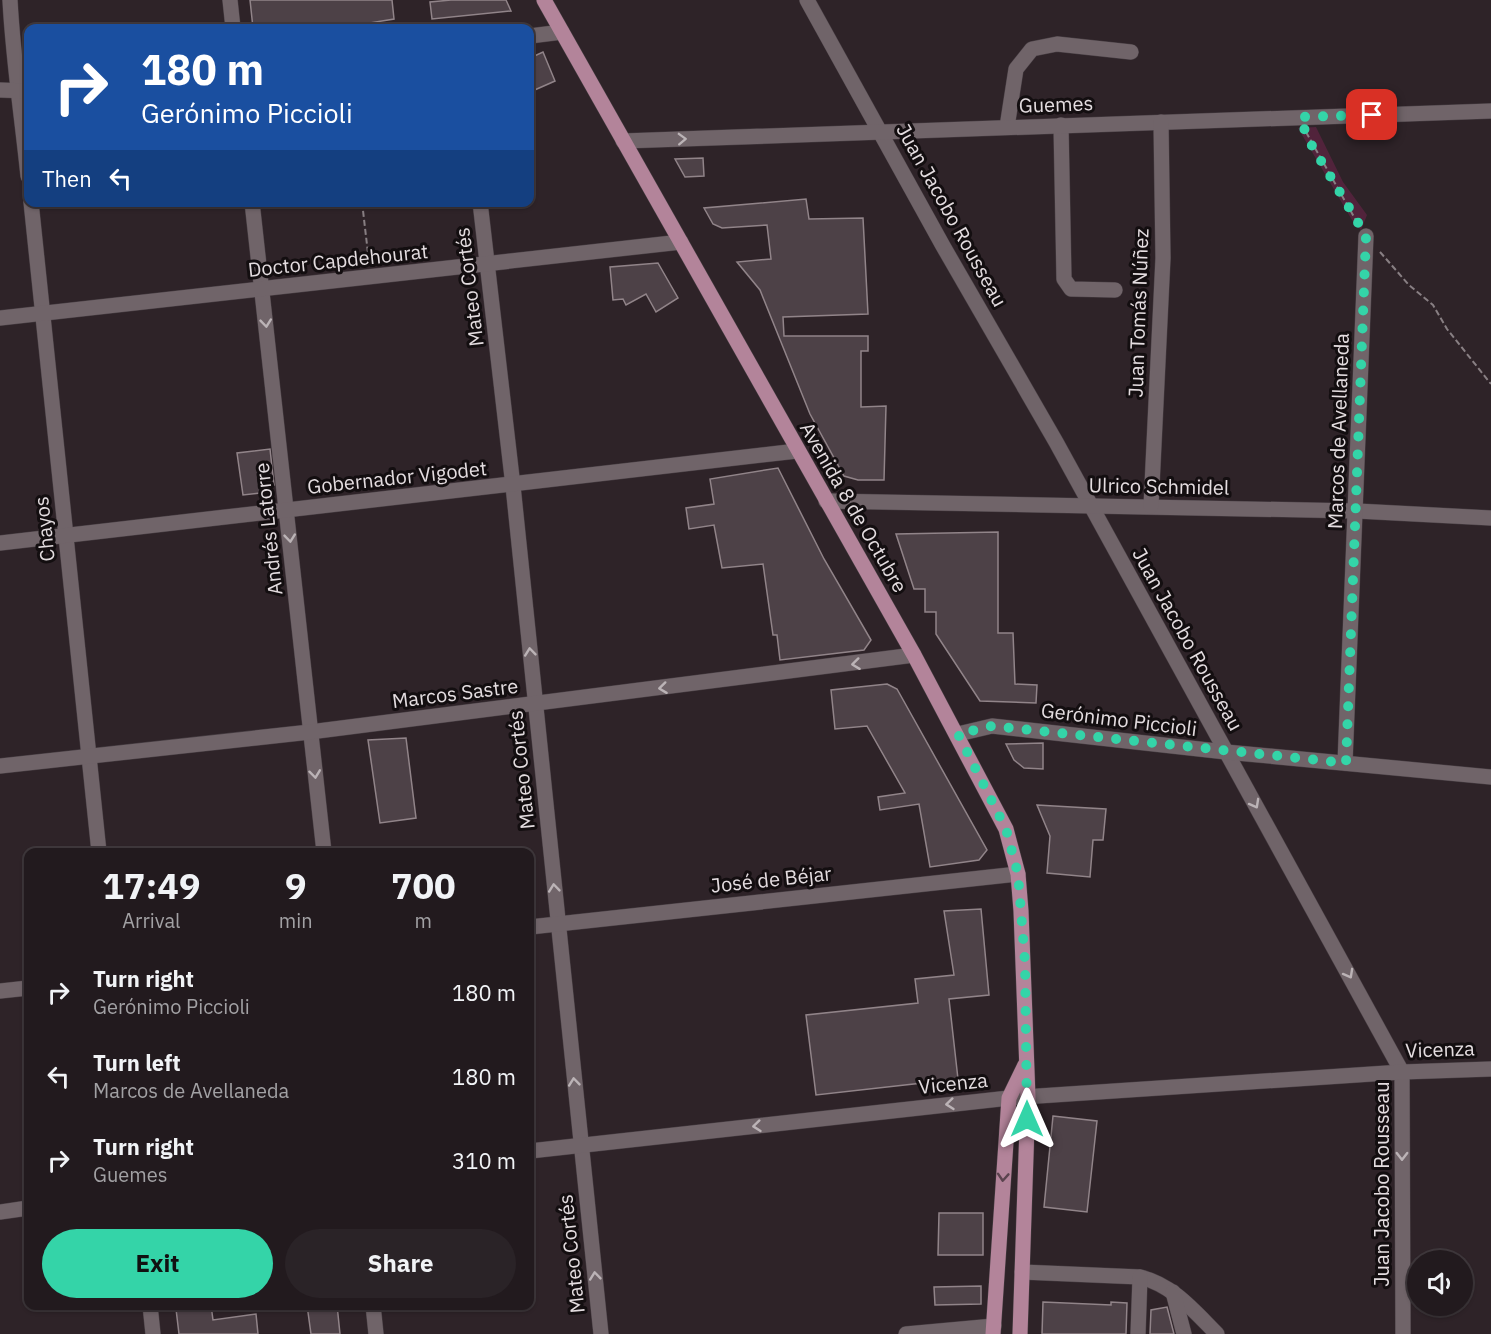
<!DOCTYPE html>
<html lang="en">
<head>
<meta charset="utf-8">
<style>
  :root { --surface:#221a1e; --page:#2a2327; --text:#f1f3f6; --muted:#a2a1a4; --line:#3f383c; --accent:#34d4a8 }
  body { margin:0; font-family:"IBM Plex Sans",sans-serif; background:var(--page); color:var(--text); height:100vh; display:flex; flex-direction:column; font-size:22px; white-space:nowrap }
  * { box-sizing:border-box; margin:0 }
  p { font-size:20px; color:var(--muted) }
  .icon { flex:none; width:33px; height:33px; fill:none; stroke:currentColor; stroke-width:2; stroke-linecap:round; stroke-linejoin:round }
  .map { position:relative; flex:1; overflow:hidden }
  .sheet { position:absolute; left:24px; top:848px; width:510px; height:462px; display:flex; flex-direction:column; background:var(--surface); border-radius:12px; box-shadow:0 2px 4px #0004,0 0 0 2px var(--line) }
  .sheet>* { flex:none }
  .hud { position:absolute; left:24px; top:24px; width:510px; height:183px; border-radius:12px; box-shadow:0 2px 4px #0004,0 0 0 2px var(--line); background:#1a4fa0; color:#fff; overflow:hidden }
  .controls { position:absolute; left:1407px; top:1250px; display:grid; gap:12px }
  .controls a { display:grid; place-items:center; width:66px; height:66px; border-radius:50%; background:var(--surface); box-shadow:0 2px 4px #0004,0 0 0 2px var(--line); font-size:30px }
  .pin { position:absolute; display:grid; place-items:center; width:51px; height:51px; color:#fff; margin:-26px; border-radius:12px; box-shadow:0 3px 9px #0006 }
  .me { position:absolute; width:66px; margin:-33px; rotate:0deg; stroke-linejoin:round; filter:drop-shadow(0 0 4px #0008) }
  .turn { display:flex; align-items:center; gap:21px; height:126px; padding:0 18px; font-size:27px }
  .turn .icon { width:78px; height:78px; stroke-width:2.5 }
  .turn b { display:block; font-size:42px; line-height:51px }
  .then { display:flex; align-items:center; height:57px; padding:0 18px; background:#0003; gap:12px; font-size:22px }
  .eta { display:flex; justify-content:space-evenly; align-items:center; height:102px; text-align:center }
  .eta b { font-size:36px; font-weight:700; line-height:42px }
  .primary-button { display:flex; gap:12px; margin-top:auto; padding:12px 18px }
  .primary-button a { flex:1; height:69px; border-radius:36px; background:var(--accent); color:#111; font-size:24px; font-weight:700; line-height:69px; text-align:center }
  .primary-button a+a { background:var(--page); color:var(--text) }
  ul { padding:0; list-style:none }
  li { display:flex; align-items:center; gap:18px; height:84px; padding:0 18px }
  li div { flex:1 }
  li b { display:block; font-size:22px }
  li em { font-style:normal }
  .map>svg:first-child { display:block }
  .green { fill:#51233b }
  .building { fill:#4d4147; stroke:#918489; stroke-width:1.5 }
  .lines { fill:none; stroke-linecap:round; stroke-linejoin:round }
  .minor-casing { stroke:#473e43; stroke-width:16 }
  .major-casing { stroke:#473e43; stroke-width:16 }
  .path { stroke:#887f83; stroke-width:2; stroke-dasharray:6 3; stroke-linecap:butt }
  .minor { stroke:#706469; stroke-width:15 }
  .major { stroke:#b3849a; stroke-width:15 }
  .oneway { stroke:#bbb3b6 }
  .oneway2 { stroke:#5b434e }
  .route { stroke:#34d4a8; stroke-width:10; stroke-dasharray:0 18 }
  .labels { text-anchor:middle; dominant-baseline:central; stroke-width:6; stroke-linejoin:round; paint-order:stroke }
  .street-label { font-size:20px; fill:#e4dde0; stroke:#130e10 }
</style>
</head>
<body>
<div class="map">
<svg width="1491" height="1334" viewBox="0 0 1491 1334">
  <rect width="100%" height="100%" fill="#2e2328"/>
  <path class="green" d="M1316,127L1343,182L1367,215L1361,230L1352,220L1298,128Z"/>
  <g class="building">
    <path d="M250,0H392L394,19L369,23L370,28H253Z"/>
    <path d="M451,0H506L511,11L432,19L430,2Z"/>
    <path d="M543,52L555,81L530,92V58Z"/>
    <path d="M703,158L704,176L685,177L675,159Z"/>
    <path d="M806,199L809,219L863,218L868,314L783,317L784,336H868V351H861V407L886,406L884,480H858L844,476L810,414L760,290L737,262L771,259L767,225L722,228L713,224L704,208Z"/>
    <path d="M658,263L678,298L656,312L646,294L626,305L623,299L613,300L610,267Z"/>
    <path d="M270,449L274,485L268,492L243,495L237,453Z"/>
    <path d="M778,468L824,559L871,640L864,650L780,660L777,635H773L763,564L722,568L714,525L689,529L686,508L714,504L710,479Z"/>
    <path d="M998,532V633H1013L1015,684L1037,685L1036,703L980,701L936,634V612H925V589H914L896,534Z"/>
    <path d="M887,684L897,689L987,850L979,860L930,867L919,804L880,810L878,797L905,793L867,726L835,729L831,690Z"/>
    <path d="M406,738L416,818L380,823L368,740Z"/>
    <path d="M1043,743V769L1024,768L1014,760L1006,744Z"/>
    <path d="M1037,805L1106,809L1103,840H1093L1090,877L1047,873L1050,836Z"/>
    <path d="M981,909L989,995L949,999L958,1079L816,1095L806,1015L918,1003L915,979L954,975L944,911Z"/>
    <path d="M1053,1116L1097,1121L1087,1212L1044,1207Z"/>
    <path d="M939,1213H983V1255H938Z"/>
    <path d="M981,1286V1304L935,1305L934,1287Z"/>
    <path d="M1043,1302L1111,1305V1302L1127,1303L1126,1334H1042Z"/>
    <path d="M211,1305L213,1320L256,1314L258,1334H179L176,1309Z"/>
    <path d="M307,1305H337L340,1334H311Z"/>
    <path d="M1167,1307L1174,1334H1150L1151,1310Z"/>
  </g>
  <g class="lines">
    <g class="minor-casing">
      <g id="minor">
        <path d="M10,0C13,59 22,117 28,176"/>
        <path d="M230,0L233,28"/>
        <path d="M807,0L943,246L1056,442L1402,1072L1403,1334"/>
        <path d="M530,36L562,32"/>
        <path d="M0,90L28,91"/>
        <path d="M1061,125L1064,279L1071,289L1115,290"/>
        <path d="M1007,127L1016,69L1032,49L1057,44L1131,52"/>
        <path d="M623,141L1491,111"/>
        <path d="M31,202L99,852"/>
        <path d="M252,202L324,852"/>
        <path d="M480,202L513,486L601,1334"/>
        <path d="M0,318L681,242"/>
        <path d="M826,501L1357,511L1491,518"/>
        <path d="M1151,506L1163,258L1161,122"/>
        <path d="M0,543L797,451"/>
        <path d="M958,734L992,726L1226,752L1491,777"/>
        <path d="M1345,763L1366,236"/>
        <path d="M0,766L310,732L914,655"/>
        <path d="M530,927L1018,874"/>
        <path d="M0,991L28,988"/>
        <path d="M530,1151L1009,1098L1402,1072L1491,1069"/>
        <path d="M0,1212L28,1208"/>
        <path d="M1022,1272L1140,1277C1173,1285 1194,1311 1217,1334"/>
        <path d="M1173,1292L1184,1334"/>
        <path d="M150,1305L153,1334"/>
        <path d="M373,1305L376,1334"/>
        <path d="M906,1334L994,1326"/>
        <path d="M1138,1334L1140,1277"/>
      </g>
    </g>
    <g class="major-casing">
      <g id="major">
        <path d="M544,0L914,655L1006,829L1018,874L1021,911L1028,1097L1020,1334"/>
        <path d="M993,1334L1009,1098L1025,1065"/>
      </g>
    </g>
    <g class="path">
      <path d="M1306,132L1358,224"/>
      <path d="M362,202L369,262"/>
      <path d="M1380,252L1409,285L1433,305L1447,329L1491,384"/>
    </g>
    <use href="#minor" class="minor"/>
    <use href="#major" class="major"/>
  </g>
  <defs><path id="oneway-chevron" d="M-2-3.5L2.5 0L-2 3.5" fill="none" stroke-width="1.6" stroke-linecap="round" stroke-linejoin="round" transform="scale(1.5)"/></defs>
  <g class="oneway">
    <use href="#oneway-chevron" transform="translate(682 139) rotate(-2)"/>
    <use href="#oneway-chevron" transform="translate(266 323) rotate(84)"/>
    <use href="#oneway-chevron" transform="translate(290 538) rotate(84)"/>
    <use href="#oneway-chevron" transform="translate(530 652) rotate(-96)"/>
    <use href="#oneway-chevron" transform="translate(856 664) rotate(173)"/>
    <use href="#oneway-chevron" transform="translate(663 688) rotate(173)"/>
    <use href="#oneway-chevron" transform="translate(315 774) rotate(83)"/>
    <use href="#oneway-chevron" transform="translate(1255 804) rotate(61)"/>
    <use href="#oneway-chevron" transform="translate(554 888) rotate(-96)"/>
    <use href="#oneway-chevron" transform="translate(1349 974) rotate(61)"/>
    <use href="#oneway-chevron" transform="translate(574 1082) rotate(-96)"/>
    <use href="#oneway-chevron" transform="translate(950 1104) rotate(174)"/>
    <use href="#oneway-chevron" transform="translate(757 1126) rotate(174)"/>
    <use href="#oneway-chevron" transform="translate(1402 1156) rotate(90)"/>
    <use href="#oneway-chevron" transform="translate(595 1276) rotate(-96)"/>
  </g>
  <use class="oneway2" href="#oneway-chevron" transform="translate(1003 1177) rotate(94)"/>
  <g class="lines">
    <path class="route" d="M1027,1119L1025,962L1018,874L1006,829L958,734L992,726L1346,763L1366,236L1308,139L1300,117L1372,115"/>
  </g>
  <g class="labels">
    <g class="street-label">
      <text transform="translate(1056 104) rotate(-2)">Guemes</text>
      <text transform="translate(952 215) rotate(61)">Juan Jacobo Rousseau</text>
      <text transform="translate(338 260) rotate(-6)">Doctor Capdehourat</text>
      <text transform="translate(469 287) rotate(-97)">Mateo Cortés</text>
      <text transform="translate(1138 313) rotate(-88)">Juan Tomás Núñez</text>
      <text transform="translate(1338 431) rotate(-88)">Marcos de Avellaneda</text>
      <text transform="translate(397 477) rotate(-6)">Gobernador Vigodet</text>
      <text transform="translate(1159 486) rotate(1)">Ulrico Schmidel</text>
      <text transform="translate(854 507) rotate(60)">Avenida 8 de Octubre</text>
      <text transform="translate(44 529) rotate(-96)">Chayos</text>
      <text transform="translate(268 529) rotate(-96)">Andrés Latorre</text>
      <text transform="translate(1188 639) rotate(61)">Juan Jacobo Rousseau</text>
      <text transform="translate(455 693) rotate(-7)">Marcos Sastre</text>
      <text transform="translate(1119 719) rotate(7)">Gerónimo Piccioli</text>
      <text transform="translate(521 770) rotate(-96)">Mateo Cortés</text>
      <text transform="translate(771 879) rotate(-6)">José de Béjar</text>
      <text transform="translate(1440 1049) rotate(-2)">Vicenza</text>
      <text transform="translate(953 1083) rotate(-6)">Vicenza</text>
      <text transform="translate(1381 1184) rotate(-90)">Juan Jacobo Rousseau</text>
      <text transform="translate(571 1254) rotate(-96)">Mateo Cortés</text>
    </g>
  </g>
</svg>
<div class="controls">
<a><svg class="icon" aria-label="sound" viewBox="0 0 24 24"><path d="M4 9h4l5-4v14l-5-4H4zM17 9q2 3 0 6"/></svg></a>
</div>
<div class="pin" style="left:1372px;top:115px;background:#d93025"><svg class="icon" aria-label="arrive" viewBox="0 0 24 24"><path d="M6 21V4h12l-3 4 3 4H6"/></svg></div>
<svg class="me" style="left:1027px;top:1119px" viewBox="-20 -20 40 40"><path d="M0-17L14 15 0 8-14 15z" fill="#34d4a8" stroke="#fff" stroke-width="4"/></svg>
<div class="hud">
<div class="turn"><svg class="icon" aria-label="right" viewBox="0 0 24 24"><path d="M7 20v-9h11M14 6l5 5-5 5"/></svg><div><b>180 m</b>Gerónimo Piccioli</div></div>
<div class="then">Then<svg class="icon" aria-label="left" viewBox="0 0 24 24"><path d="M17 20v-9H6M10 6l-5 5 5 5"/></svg></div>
</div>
<section class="sheet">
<div class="eta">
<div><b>17:49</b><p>Arrival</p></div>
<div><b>9</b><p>min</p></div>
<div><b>700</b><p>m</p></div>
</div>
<ul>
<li><svg class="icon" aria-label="right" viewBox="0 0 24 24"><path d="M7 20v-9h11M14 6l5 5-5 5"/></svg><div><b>Turn right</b><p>Gerónimo Piccioli</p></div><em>180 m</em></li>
<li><svg class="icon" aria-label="left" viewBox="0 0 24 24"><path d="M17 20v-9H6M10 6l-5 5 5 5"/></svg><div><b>Turn left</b><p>Marcos de Avellaneda</p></div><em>180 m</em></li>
<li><svg class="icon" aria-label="right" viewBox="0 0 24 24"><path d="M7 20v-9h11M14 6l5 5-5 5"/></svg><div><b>Turn right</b><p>Guemes</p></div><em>310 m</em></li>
</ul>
<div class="primary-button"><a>Exit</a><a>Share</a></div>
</section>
</div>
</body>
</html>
